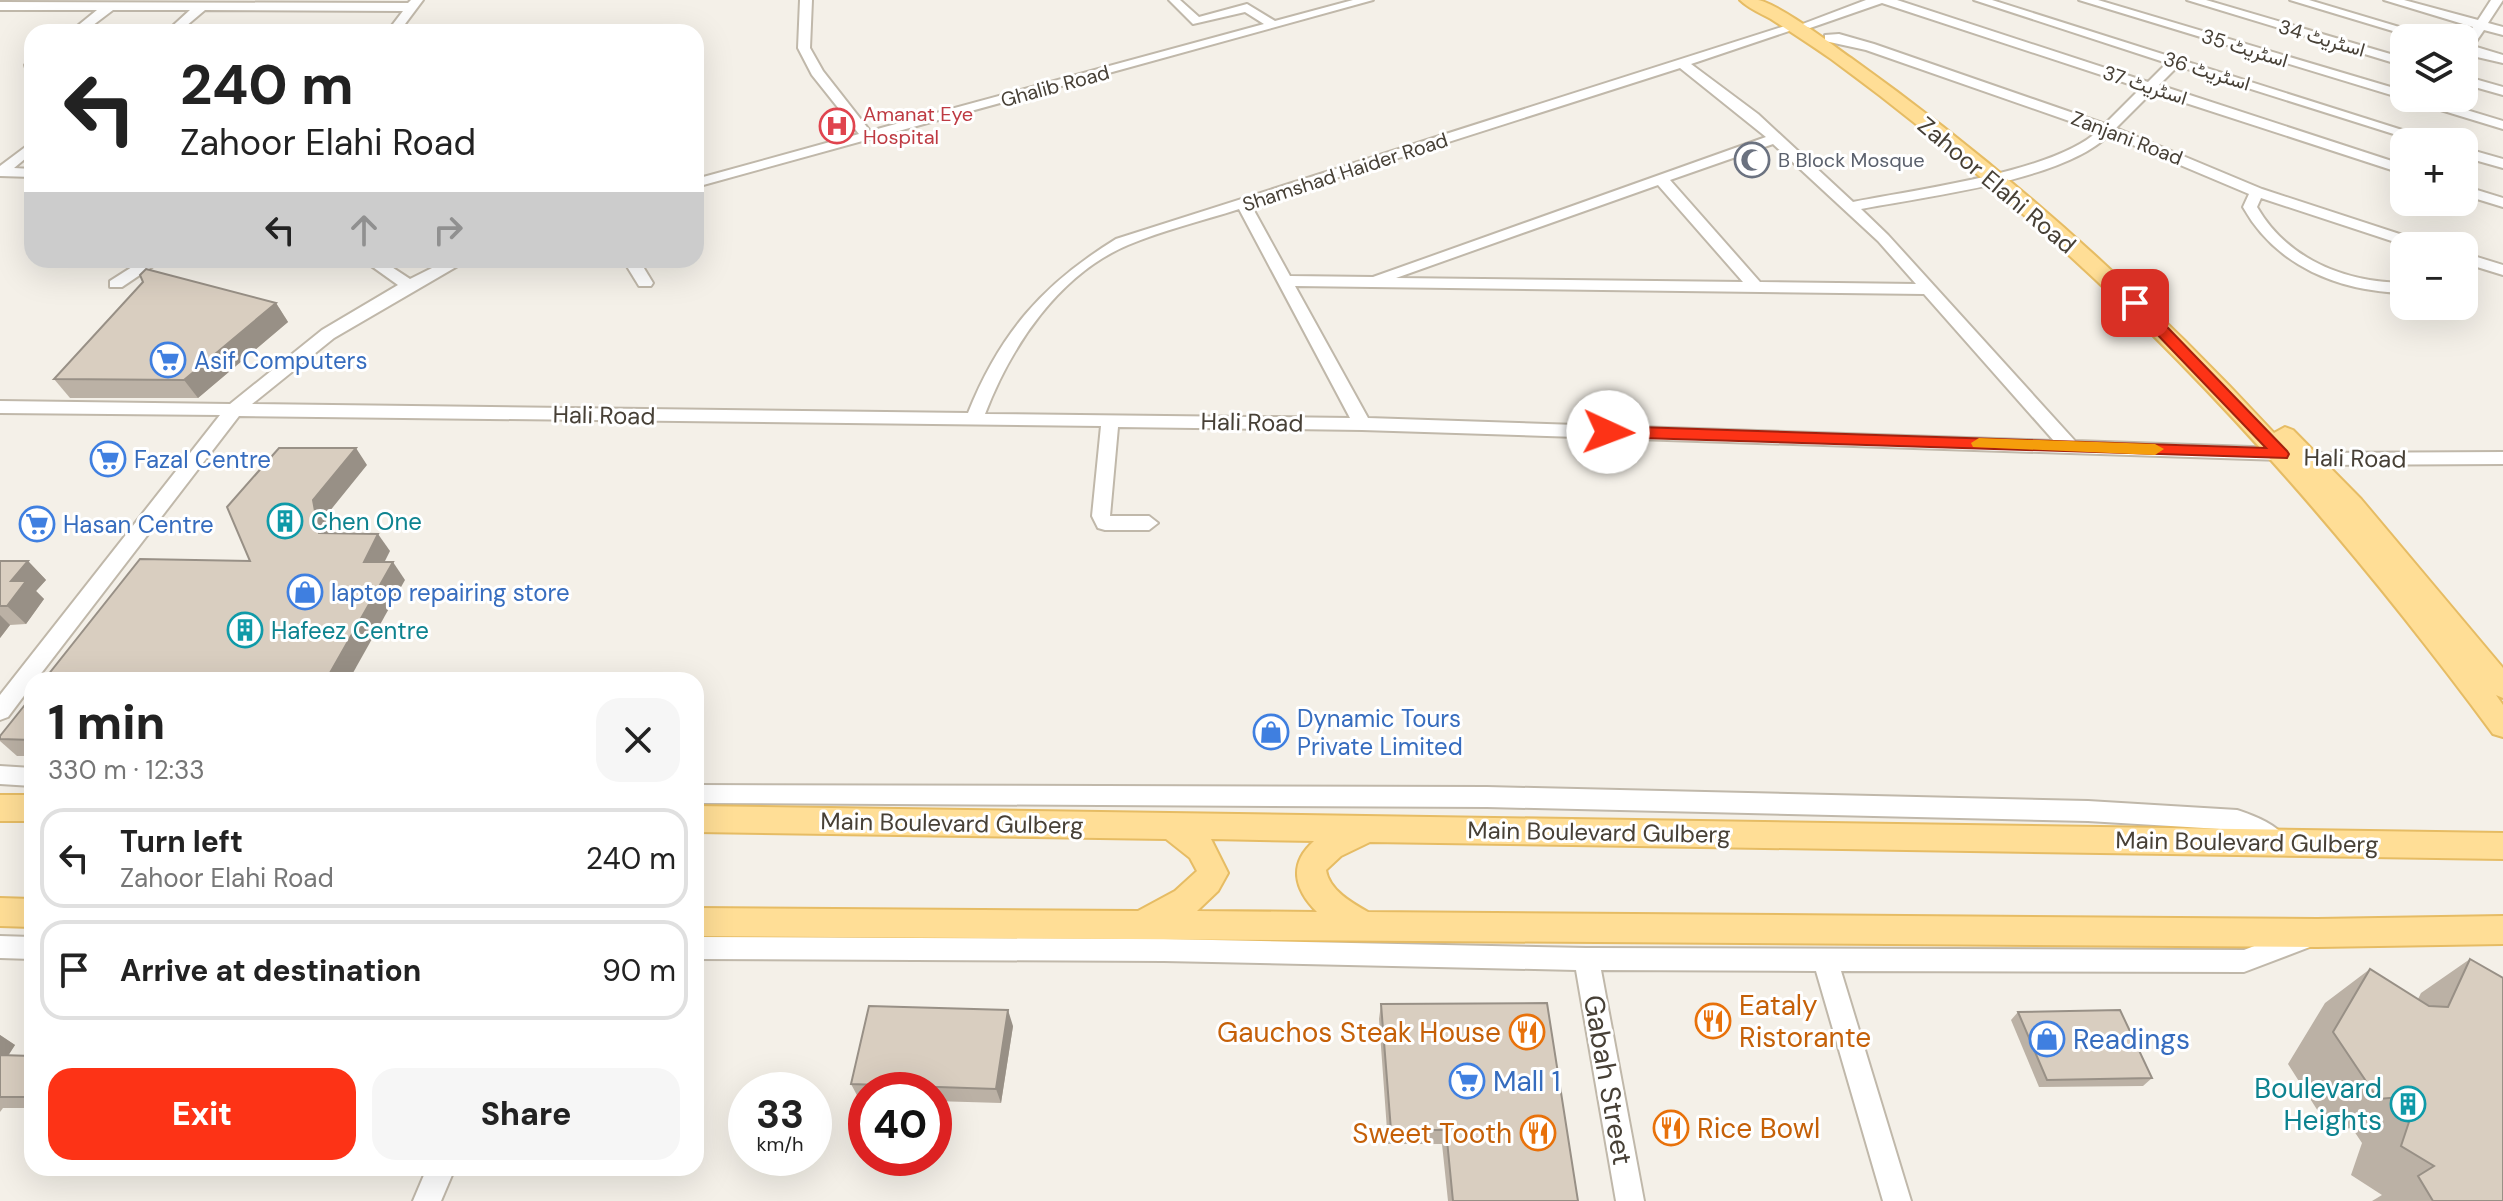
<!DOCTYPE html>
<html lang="en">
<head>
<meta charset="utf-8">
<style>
  :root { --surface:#fff; --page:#f6f6f6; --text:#222; --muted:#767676; --line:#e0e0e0; --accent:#fd3316 }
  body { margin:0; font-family:"DM Sans",Vazirmatn,sans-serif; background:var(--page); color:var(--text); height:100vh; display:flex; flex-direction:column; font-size:30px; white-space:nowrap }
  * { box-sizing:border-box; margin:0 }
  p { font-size:26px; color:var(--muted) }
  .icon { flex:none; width:44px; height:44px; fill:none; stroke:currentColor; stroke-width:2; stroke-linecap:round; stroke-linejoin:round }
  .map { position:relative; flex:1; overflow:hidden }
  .sheet { position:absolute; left:24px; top:672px; width:680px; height:504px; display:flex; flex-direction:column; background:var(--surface); border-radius:24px; box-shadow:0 8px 32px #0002 }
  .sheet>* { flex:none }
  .top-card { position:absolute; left:24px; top:24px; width:680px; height:244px; border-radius:24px; box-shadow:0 8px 32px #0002; background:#fff; color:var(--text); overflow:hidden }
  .tools { position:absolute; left:2390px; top:24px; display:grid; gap:16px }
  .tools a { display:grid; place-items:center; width:88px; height:88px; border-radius:16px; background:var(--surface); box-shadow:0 8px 32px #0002; font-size:40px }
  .speed { position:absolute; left:728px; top:1072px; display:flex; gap:16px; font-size:40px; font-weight:700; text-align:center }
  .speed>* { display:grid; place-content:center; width:104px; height:104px; border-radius:50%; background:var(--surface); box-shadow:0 8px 32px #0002; line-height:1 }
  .speed small { font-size:20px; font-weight:400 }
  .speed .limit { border:12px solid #d22; background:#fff; color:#111 }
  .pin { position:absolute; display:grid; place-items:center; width:68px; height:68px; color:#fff; margin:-34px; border-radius:16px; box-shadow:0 4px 12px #0006 }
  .me { position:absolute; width:88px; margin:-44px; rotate:92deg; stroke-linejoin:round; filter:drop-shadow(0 0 6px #0008) }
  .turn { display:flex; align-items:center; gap:28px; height:168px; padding:0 24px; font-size:36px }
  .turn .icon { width:104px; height:104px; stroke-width:2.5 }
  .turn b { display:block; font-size:56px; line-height:68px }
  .lanes { display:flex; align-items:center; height:76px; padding:0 24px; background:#0003; justify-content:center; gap:40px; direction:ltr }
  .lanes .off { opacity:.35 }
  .round { display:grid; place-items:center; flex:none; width:84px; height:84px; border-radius:24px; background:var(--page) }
  .summary { display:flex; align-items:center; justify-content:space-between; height:136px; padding:0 24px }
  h1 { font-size:48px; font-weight:800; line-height:60px }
  .action { display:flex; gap:16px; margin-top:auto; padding:16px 24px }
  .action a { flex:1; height:92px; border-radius:24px; background:var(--accent); color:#fff; font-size:32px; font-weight:800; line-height:92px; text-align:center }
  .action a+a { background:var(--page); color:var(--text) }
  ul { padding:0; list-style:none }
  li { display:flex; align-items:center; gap:24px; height:100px; margin:0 16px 12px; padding:0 8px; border:4px solid var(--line); border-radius:24px }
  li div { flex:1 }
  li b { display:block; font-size:30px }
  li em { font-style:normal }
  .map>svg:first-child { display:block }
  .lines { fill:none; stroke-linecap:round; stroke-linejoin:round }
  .minor-casing { stroke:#c0b8aa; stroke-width:4 }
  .major-casing { stroke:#e6bc64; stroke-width:4 }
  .minor { fill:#fff; fill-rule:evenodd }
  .major { fill:#ffde96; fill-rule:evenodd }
  .wall { fill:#bbb1a5 }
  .shaded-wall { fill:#989086 }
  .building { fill:#d9cec0; stroke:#989086; stroke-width:2 }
  .route { fill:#fd3316; stroke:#a4210e; stroke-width:2 }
  .slow { fill:#f59e0b }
  .labels { text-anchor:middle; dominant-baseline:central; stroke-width:6; stroke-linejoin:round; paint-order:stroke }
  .far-street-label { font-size:20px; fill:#474036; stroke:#fff }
  .far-health-label { font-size:20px; fill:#be3a42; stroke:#fff; text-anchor:start }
  .far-worship-label { font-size:20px; fill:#5b616d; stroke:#fff; text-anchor:start }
  .street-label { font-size:24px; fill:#474036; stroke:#fff }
  .shop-label { font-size:24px; fill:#366cbe; stroke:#fff; text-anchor:start }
  .culture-label { font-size:24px; fill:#0d838f; stroke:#fff; text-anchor:start }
  .near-food-label { font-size:28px; fill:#c56008; stroke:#fff; text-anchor:start }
  .near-shop-label { font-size:28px; fill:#366cbe; stroke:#fff; text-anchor:start }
  .near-street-label { font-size:28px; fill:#474036; stroke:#fff }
  .near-culture-label { font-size:28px; fill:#0d838f; stroke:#fff; text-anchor:end }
</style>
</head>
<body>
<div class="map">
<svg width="2503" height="1201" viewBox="0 0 2503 1201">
  <rect width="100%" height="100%" fill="#f4f0e8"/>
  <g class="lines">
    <g class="minor-casing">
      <g id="minor">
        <path d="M411,0H423L399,32H387L403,11L205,10L179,32H166L190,10H113L84,32H70L97,10H0V2L408,3Z"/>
        <path d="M800,0H812L810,48L823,71L870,131L1264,24L1245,12L1193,24L1169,0H1180L1199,17L1247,4L1275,21L1353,0H1373L696,187V179L859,134L812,75L798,48Z"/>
        <path d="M1866,0H1897L2148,82L2167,63L1974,0H1992L2440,142H2419L2178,66L2159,85L2404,165V174L2152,92L2116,128L2262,189L2427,243L2430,246H2407L2261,198L2257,207C2288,260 2345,282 2404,283V293C2338,291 2276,266 2243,207L2249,194L2109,135C2062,181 1927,196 1861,209L1888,235L2075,441L2281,448L2309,453L2503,452V464L2309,465L2281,460L1362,430L1118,427L1110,516H1149L1158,523L1149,530H1105L1098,528L1092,516L1101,426L239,416L36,680H32V685L8,717L0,720V695L220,415L0,413V401L230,404L322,330L398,285L363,260H381L410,279L448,260H468L334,338L252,404L968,413C1000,333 1043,284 1116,239L1791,24L1801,27L1691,64L1758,114L1853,202C1914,190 2055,172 2098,131L1866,50L1825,41V35L1839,34L1874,44L2105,124L2141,88L1882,3L1810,28L1800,25ZM1680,68L1766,137L1373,277L1290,276L1251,205ZM1773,144L1878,241L1916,284L1760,282L1670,180ZM1658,185L1743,282L1396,278ZM1239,209L1350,418L985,414C1011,346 1059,274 1128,245C1163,230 1202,221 1239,209ZM1295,286L1924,294L2054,441L1368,418Z"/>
        <path d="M2079,0H2098L2404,91V98H2427L2503,121V129Z"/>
        <path d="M2187,0H2206L2404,58V66Z"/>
        <path d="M2290,0H2309L2436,38H2416Z"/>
        <path d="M2384,0H2404L2478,20L2491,0H2503L2488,23L2503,27V35L2484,30L2473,46L2503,55V63L2464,54V40L2473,27Z"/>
        <path d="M31,61L32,69L26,68L25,65Z"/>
        <path d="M2464,76L2503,87V95L2464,84Z"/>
        <path d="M32,142V153L14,168L32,169V177L0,176V166Z"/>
        <path d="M2464,148L2503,159V168L2464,157Z"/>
        <path d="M2464,186L2503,198V207L2464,195Z"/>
        <path d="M2464,253L2503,265V275L2464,263Z"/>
        <path d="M143,260H162L122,287H110V281Z"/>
        <path d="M623,260H639L653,283L651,286H639Z"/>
        <path d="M0,766L32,768V786L0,784Z"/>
        <path d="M696,785L1487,787L2088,801L2237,810C2255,816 2280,825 2289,843L2285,850L2277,853L2237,830L2088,821L1487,807L696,803Z"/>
        <path d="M2306,926L2315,929L2318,937L2315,945L2244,972L1841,971L1911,1201H1883L1816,971L1601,970L1644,1201H1616L1576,970L1164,961L696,959V937L1164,939L1586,948L2244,950Z"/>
        <path d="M0,936L32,937V959L0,958Z"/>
        <path d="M427,1168H455L441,1201H413Z"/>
      </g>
    </g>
    <g class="major-casing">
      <g id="major">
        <path d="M1740,0C1746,0 1753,0 1758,0C1781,5 1831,44 1851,58C2004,167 2147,296 2274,433L2285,427L2293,430L2361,499L2503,668V698L2496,695L2503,705V737L2493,734C2354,546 2201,369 2024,215C1962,160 1898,108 1831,59C1811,45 1791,32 1771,19C1760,13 1748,8 1740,0Z"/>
        <rect x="0" y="795" width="32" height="26"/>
        <path d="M696,806L2503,833V859L1370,842L1341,856L1326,870C1329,890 1352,903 1368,912L2317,919L2503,916V944L2317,947L696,936V908L1138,911L1175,891L1197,871L1190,858L1166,839L696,832ZM1211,839L1314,841C1288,864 1294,889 1317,912L1197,911L1218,891L1228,873Z"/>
        <path d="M0,898L32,899V927L0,926Z"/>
      </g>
    </g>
    <use href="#minor" class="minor"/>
    <use href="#major" class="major"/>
  </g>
  <g class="wall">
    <path d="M276,303L288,322L198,398H70L54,379Z"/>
    <path d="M0,561H28L46,580L36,591L44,599L26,624L10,625L0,638Z"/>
    <path d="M32,696V756H17L0,741V736Z"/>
    <path d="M2470,959L2503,1201H2372L2382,1195L2351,1175L2362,1143L2352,1128L2330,1130L2288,1064L2325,1003L2370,969L2418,999L2421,993Z"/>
    <path d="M1381,1004L1578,1201H1448L1442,1144H1388L1379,1019Z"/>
    <path d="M2018,1012L2152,1078L2143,1086L2039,1087L2011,1020Z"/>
    <path d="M1013,1026L1001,1103L934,1101V1090H866V1099H859L851,1084Z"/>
    <path d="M0,1035L15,1045L8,1055L32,1056V1108H3L0,1112Z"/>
  </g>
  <g class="shaded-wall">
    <path d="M276,303L288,322L198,398L184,380Z"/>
    <path d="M356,448L367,465L325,517L332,550L319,533L313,500Z"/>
    <path d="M378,534L390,551L376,579L364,562Z"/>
    <path d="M28,561L46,580L36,591L44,599L26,624L7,606L11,581Z"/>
    <path d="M393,562L405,580L349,680H326Z"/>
    <path d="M0,615L10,625L0,638Z"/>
    <path d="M1008,1010L1013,1026L1001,1103L996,1089Z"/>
    <path d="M0,1035L15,1045L1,1067L0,1066Z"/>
  </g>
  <g class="building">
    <path d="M146,269L276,303L184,380L54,379L143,282L140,275Z"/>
    <path d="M279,448H356L313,500L319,533L378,534L364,562H393L326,680H44L140,559L250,561L227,507Z"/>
    <path d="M0,561H28L11,581H26L7,606H0Z"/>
    <path d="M32,696V740L0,739V736Z"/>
    <path d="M2470,959L2503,978V1201H2433L2418,1176L2434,1166L2401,1146L2412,1113L2401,1097L2378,1099L2333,1032L2370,969L2429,1006L2448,1007Z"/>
    <path d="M1547,1003L1578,1201H1453L1446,1130H1391L1381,1004Z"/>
    <path d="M869,1006L1008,1010L996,1089L851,1084Z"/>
    <path d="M2120,1010L2152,1078L2047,1080L2018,1012Z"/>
    <path d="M0,1055L32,1056V1097H0Z"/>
  </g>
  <path class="route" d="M2135,299L2141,300L2287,451L2289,454L2287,458L1608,437L1600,432L1608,426L2266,448L2130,306V300Z"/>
  <path class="slow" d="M1979,438L2155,444L2164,449L2155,455L1973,447L1971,443Z"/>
  <defs>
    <g id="hospital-ring" transform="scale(1.8)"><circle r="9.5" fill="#fff" stroke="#e0444e" stroke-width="1.5"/><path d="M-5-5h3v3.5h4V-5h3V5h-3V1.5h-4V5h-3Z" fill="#e0444e"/></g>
    <g id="mosque-ring" transform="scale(1.8)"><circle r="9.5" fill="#fff" stroke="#6b7280" stroke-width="1.5"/><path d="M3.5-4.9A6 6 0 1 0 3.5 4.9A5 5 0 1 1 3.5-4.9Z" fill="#6b7280"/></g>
    <g id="supermarket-ring" transform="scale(1.8)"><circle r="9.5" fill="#fff" stroke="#3f7fe0" stroke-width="1.5"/><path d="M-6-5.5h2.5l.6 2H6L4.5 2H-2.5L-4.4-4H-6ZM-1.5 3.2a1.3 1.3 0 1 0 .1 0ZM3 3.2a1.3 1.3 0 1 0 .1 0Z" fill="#3f7fe0"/></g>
    <g id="building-ring" transform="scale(1.8)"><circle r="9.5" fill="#fff" stroke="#0f9aa8" stroke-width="1.5"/><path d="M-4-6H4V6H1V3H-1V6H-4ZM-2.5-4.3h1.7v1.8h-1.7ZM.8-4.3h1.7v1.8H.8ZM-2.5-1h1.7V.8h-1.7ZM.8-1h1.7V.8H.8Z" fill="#0f9aa8"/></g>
    <g id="shop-ring" transform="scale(1.8)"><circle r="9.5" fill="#fff" stroke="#3f7fe0" stroke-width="1.5"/><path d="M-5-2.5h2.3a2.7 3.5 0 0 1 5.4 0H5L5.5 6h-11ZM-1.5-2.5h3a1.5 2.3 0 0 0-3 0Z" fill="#3f7fe0"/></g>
    <g id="restaurant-ring" transform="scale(1.8)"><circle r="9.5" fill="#fff" stroke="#e8710a" stroke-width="1.5"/><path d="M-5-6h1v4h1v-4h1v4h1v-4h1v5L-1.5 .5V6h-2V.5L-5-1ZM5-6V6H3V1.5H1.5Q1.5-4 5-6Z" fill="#e8710a"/></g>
  </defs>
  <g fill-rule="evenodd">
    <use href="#hospital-ring" x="837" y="126"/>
    <use href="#mosque-ring" x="1752" y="160"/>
    <use href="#supermarket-ring" x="168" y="360"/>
    <use href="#supermarket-ring" x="108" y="459"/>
    <use href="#building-ring" x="285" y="521"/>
    <use href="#supermarket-ring" x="37" y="524"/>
    <use href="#shop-ring" x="305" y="592"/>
    <use href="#building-ring" x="245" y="630"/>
    <use href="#shop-ring" x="1271" y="732"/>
    <use href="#restaurant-ring" x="1713" y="1021"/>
    <use href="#restaurant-ring" x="1527" y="1032"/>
    <use href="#shop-ring" x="2047" y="1039"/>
    <use href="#supermarket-ring" x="1467" y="1081"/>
    <use href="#building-ring" x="2408" y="1104"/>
    <use href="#restaurant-ring" x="1671" y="1128"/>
    <use href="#restaurant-ring" x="1538" y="1133"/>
  </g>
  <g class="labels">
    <g class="far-street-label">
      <text transform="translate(2322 38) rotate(16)">اسٹریٹ 34</text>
      <text transform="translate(2245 48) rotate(17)">اسٹریٹ 35</text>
      <text transform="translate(2207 71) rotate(17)">اسٹریٹ 36</text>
      <text transform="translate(2145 85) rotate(18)">اسٹریٹ 37</text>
      <text transform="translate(1055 86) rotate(-15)">Ghalib Road</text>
      <text transform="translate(2127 138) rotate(21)">Zanjani Road</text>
      <text transform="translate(1345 172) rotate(-18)">Shamshad Haider Road</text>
    </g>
    <g class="far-health-label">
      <text x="863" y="114">Amanat Eye<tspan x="863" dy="23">Hospital</tspan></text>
    </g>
    <g class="far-worship-label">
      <text x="1778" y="160">B Block Mosque</text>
    </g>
    <g class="street-label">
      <text transform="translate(1997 185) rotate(40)">Zahoor Elahi Road</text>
      <text transform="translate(604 415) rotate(1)">Hali Road</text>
      <text transform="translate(1252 422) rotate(1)">Hali Road</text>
      <text transform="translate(2355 458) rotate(1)">Hali Road</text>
      <text transform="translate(952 823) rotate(1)">Main Boulevard Gulberg</text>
      <text transform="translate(1599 832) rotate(1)">Main Boulevard Gulberg</text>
      <text transform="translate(2247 842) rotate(1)">Main Boulevard Gulberg</text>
    </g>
    <g class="shop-label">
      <text x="194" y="360">Asif Computers</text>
      <text x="134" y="459">Fazal Centre</text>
      <text x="63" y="524">Hasan Centre</text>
      <text x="331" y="592">laptop repairing store</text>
      <text x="1297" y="718">Dynamic Tours<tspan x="1297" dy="28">Private Limited</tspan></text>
    </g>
    <g class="culture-label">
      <text x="311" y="521">Chen One</text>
      <text x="271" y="630">Hafeez Centre</text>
    </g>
    <g class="near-food-label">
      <text x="1739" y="1005">Eataly<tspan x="1739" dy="32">Ristorante</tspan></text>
      <text x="1501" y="1032" text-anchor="end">Gauchos Steak House</text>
      <text x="1697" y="1128">Rice Bowl</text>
      <text x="1512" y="1133" text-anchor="end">Sweet Tooth</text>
    </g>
    <g class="near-shop-label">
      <text x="2073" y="1039">Readings</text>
      <text x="1493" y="1081">Mall 1</text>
    </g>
    <g class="near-street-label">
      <text transform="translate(1608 1080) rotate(80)">Gabah Street</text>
    </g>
    <g class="near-culture-label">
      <text x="2382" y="1088">Boulevard<tspan x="2382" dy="32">Heights</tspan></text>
    </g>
  </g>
</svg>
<div class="tools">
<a><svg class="icon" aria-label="layers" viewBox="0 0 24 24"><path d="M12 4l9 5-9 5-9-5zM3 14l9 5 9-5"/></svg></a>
<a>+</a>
<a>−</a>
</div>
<div class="speed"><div>33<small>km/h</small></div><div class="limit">40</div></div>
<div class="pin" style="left:2135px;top:303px;background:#d93025"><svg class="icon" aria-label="arrive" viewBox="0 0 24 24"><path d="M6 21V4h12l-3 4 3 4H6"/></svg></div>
<svg class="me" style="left:1608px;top:432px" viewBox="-20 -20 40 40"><circle r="19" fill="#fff"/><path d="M0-13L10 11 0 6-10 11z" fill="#fd3316"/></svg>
<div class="top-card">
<div class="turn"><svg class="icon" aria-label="left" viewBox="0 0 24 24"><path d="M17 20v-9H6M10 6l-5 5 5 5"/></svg><div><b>240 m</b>Zahoor Elahi Road</div></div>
<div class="lanes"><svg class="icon" aria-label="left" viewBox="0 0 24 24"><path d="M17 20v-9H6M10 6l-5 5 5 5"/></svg><svg class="icon off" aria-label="ahead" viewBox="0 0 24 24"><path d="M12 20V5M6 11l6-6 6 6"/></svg><svg class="icon off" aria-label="right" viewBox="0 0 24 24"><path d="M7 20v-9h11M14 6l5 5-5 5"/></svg></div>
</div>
<section class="sheet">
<div class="summary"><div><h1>1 min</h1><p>330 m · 12:33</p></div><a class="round"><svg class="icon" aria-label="close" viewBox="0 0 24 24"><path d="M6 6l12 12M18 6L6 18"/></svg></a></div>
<ul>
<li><svg class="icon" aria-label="left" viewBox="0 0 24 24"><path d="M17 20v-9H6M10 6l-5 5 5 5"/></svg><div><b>Turn left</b><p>Zahoor Elahi Road</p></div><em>240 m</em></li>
<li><svg class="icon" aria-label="arrive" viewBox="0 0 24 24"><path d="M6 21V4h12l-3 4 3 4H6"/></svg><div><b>Arrive at destination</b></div><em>90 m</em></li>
</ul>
<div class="action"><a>Exit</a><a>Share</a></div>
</section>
</div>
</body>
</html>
